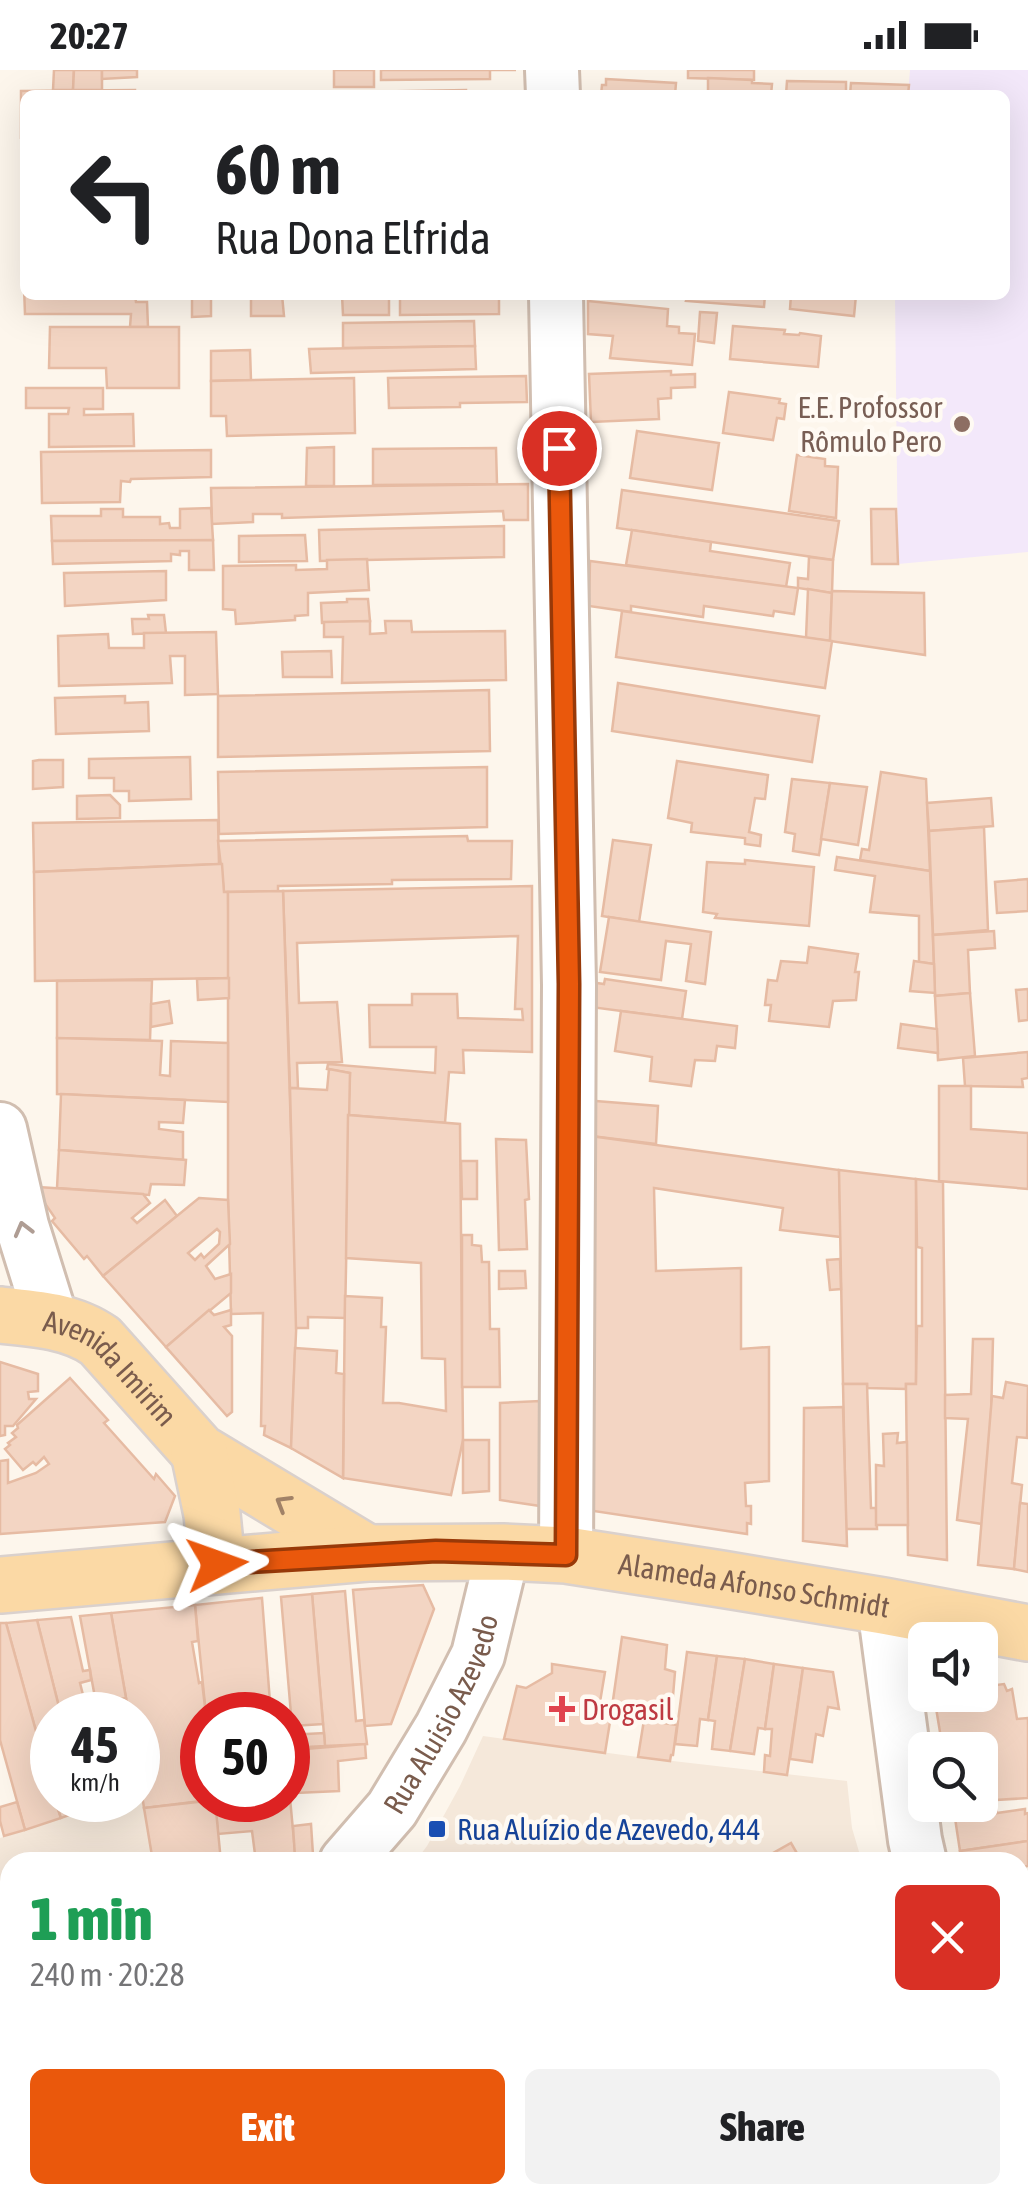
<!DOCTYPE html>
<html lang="en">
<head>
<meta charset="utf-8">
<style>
  :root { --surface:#fff; --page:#f2f2f2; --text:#202124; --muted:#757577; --accent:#ea580c }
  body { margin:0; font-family:"Asap Condensed",sans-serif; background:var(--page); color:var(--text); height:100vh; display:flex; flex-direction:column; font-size:38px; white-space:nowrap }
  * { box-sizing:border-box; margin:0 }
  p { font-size:32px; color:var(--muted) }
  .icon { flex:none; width:55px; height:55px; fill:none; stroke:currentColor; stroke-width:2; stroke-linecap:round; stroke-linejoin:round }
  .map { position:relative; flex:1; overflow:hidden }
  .panel { position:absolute; left:0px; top:1782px; width:1030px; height:352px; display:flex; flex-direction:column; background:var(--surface); border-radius:30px 30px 0 0; box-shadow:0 10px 40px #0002 }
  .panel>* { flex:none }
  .hud { position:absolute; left:20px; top:20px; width:990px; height:210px; border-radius:15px; box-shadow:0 10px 40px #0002; background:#fff; color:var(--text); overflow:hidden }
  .fabs { position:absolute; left:908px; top:1552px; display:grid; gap:20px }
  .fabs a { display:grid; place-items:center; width:90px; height:90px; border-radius:15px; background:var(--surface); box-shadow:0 10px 40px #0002; font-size:50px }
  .speed { position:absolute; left:30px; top:1622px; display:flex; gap:20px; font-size:50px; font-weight:700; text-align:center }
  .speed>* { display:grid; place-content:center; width:130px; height:130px; border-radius:50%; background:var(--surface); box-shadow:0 10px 40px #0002; line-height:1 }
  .speed small { font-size:25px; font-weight:400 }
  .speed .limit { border:15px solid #d22; background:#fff; color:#111 }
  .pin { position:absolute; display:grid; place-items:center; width:85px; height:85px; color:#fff; margin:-42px; border:5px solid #fff; border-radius:50%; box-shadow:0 2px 10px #0007 }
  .me { position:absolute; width:110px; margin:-55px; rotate:86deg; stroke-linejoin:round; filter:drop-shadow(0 0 8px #0008) }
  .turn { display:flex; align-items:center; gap:35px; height:210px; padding:0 30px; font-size:45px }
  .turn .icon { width:130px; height:130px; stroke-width:2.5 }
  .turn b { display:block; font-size:70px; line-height:85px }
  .round { display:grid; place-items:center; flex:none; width:105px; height:105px; border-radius:15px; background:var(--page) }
  .headline { display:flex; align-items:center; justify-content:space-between; height:170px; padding:0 30px }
  h1 { font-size:60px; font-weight:800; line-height:75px; color:#1e9e55 }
  .cta { display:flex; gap:20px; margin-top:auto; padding:20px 30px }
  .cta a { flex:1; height:115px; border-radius:15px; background:var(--accent); color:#fff; font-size:40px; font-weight:800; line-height:115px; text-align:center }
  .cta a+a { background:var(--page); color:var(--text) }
  .status { display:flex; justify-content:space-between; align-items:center; height:70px; padding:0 50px; background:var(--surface); direction:ltr }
  .status svg { height:28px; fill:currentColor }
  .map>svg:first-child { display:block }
  .residential { fill:#f5e8da }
  .education { fill:#f3e8fa }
  .building { fill:#f3d5c3; stroke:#e6bba3; stroke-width:2.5; fill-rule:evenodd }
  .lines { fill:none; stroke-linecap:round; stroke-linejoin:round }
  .minor-casing { stroke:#d1beb0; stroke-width:58 }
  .major-casing { stroke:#dad1cd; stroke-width:60 }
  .minor { stroke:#fff; stroke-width:52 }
  .major { stroke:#fbd9a5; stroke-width:55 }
  .oneway { stroke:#af9d94 }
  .oneway2 { stroke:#a18267 }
  .route-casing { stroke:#983908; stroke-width:25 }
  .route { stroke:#ea580c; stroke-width:18 }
  .education-dot { fill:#8d6e63; stroke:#fffaf3; stroke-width:4 }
  .health-dot { fill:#e0444e; stroke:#fffaf3; stroke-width:4 }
  .transit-dot { fill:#1a4fb4; stroke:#fffaf3; stroke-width:4 }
  .labels { text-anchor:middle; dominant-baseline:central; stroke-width:9; stroke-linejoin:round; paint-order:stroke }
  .education-label { font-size:30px; fill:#785e54; stroke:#fffaf3; text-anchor:end }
  .street-label { font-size:30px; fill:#7a5c4d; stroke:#fffaf3 }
  .health-label { font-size:30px; fill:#be3a42; stroke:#fffaf3; text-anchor:start }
  .transit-label { font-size:30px; fill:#164399; stroke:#fffaf3; text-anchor:start }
</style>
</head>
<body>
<div class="status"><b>20:27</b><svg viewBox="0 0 49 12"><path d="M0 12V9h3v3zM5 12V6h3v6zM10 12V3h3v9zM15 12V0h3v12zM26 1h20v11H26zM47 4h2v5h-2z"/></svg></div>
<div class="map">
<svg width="1028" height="2133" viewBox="0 0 1028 2133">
  <rect width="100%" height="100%" fill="#fdf6ec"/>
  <g class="residential">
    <path d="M483,1666L638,1687L847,1711L852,1758L862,1792H415L427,1776L460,1716Z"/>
    <path d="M142,1720L153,1792H10V1994L0,2001V1768L114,1730H138V1722Z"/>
    <path d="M1020,2110L1027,2121L1007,2133H351L346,2125H1020Z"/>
  </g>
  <path class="education" d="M910,0H1028V482L898,494L895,225H1005V25H908Z"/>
  <g class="building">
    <path d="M54,0H74L73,20H53Z"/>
    <path d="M74,0H102V20H73Z"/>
    <path d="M102,0H137V7L102,9Z"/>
    <rect x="334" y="0" width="40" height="17"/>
    <path d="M381,0H516H490V9L381,10Z"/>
    <path d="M688,0H754V10L688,8Z"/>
    <path d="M708,8L752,10V13L772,14L771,25H708Z"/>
    <path d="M606,9L676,13L675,25H601L602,15H606Z"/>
    <path d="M787,11L846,12V25H786Z"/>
    <path d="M851,13L909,15L908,25H850Z"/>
    <path d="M135,20V25H25V69L21,68V21Z"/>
    <path d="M466,20V25H272L296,23Z"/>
    <path d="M24,217L25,225H135L136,232H147L148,257H130L131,244H25Z"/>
    <path d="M192,225H211V246L192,247Z"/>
    <path d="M251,225H282L284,246H251Z"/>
    <path d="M342,225H499V244L400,245V227L389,228V245H343Z"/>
    <path d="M650,225H765L764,237L686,231L687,228Z"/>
    <path d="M791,225H856L854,246L790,239Z"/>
    <path d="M588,231L668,239L667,256L679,257V263L695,264L692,295L610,288L613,266L588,264Z"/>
    <path d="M700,242L717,243L714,273L698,271Z"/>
    <path d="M474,251L475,276L343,278V253Z"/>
    <path d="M733,256L785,260L784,264L799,265L800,263L821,266L818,297L730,289Z"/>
    <path d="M50,257H179V318H107L106,298H49Z"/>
    <path d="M475,276L476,299L311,303L309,279Z"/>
    <path d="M250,280L251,310L211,311V281Z"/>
    <path d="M671,301V305L695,304V317L671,318V328L658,329L659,349L591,352L589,304Z"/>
    <path d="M526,306L527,332L460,333V337L389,338L388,308Z"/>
    <path d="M354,308L355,363L227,366L226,346H211V311Z"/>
    <path d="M26,318H103V339H84V345L133,344L134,376L49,377V344H68L69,338H26Z"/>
    <path d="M729,322L780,329L779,333L786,334L784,349L777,348L773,370L723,363Z"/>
    <path d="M637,361L719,373L712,420L630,408Z"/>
    <path d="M334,377V416H306L307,378Z"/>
    <path d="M496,378L497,414L373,415V379Z"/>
    <path d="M211,380V407L131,409L130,412L121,411L120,432L42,433L41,382Z"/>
    <path d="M797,385L825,389V396L838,397L836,448L789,441Z"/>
    <path d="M528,414V450H504L503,441L282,448V444H253V452L212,454L211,418Z"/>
    <path d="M622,420L839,451L833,490L617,458Z"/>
    <path d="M211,438L213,470L52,471L51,446H101V439H123V447H160V454L169,453L170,458H180V439Z"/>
    <path d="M871,439H896L898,494H872Z"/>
    <path d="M504,456V487L320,491L319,460Z"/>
    <path d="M632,460L711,472L710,481L790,493L786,517L626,495Z"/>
    <path d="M305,465L307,491L239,492V466Z"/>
    <path d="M213,470L214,500H189V481H180V485L171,484V491L53,494L52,471Z"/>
    <path d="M809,487L833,490L832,523L798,518V508L808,509Z"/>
    <path d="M367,489L369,520L308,523V545L295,546V550L236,554L235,540L223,539V496L296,495V500L327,499V490Z"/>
    <path d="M590,491L798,518L794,544L774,541L773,546L704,536L703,547L631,536V542L589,536Z"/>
    <path d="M166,501V530L65,536L64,503Z"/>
    <path d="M808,519L832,523L830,571L806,568Z"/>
    <path d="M832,521L924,523L925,585L830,571Z"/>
    <path d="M347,529H368L370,551L322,553L321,533L347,532Z"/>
    <path d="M622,541L832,571L825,618L616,587Z"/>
    <path d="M148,545H164L166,563L133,564L132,549H149Z"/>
    <path d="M370,551V564L386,563L385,551H411L412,562L505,561L506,610L342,613L343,567H324V552Z"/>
    <path d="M216,562L218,624L185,625V586H170L172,613L59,616L58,566L108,564L109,578H144V563Z"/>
    <path d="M331,581L332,607H283L282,582Z"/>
    <path d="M618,613L819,646L812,692L612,661Z"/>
    <path d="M489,620L490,681L218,687V626Z"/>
    <path d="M125,626V633L148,632L149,661L56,664L55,628Z"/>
    <path d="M190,687L191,729L129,731V721H114V708H89V689Z"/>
    <path d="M39,690H63V717L33,719V691Z"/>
    <path d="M677,691L768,705L765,729L755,728L749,762L761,765L760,776L745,774V768L691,762L692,753L668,748Z"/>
    <path d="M487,697V757L219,764L218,702Z"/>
    <path d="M881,702L926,709L930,801L860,790L862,779L869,780Z"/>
    <path d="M792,709L830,713L819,785L793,781L795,764L785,762Z"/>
    <path d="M830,713L867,717L858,775L821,769Z"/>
    <path d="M110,725L120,735V748L77,749V726Z"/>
    <path d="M991,728L993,756L929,761L927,733Z"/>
    <path d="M218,750L219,794L34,802L33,753Z"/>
    <path d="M984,757L988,860L933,865L929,761Z"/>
    <path d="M467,766L468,771H512L511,809L392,810V814L278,816V821L224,822L218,771Z"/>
    <path d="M613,770L651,775L639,852L602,846Z"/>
    <path d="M837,787L930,801L934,894L919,892V846L870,842L875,806L835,800Z"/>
    <path d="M745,790L814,797L809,856L715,848L717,844L703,842L707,792L745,794Z"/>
    <path d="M219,794H222L224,822H228L229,908L35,911L34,802Z"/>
    <path d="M1028,809V841L997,843L995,812Z"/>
    <path d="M532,816V982L463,980L464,1003L449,1002L445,1053L348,1045L350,1003L327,999L328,994L435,1003L436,977H370L369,935H412V924H457L458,948L523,950L522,939H515L518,866L297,873L299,933L337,932L342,992L297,993L298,1018H290L283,821Z"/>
    <path d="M283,821L297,1240L291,1378L264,1365L265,1356H261L263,1243L231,1244L228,1130V822Z"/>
    <path d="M609,847L711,862L705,914L686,911L691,874L666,871L661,910L600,902Z"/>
    <path d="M994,861L995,878L968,880L970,923L935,926L933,865Z"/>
    <path d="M809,877L858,884L855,902H859L856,930L833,931L829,957L769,951L771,935H765L768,910L777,911L781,891L807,893Z"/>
    <path d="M914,891L934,894L935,923L910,921Z"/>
    <path d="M229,908V928L198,930L197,909Z"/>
    <path d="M605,909L686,921L682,949L583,936V911L604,914Z"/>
    <path d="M152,910L150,970L57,968V911Z"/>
    <path d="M1028,919V950L1019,951L1016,920Z"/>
    <path d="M970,923L975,986L938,990L935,926Z"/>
    <path d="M169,931L172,953L151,957V934Z"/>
    <path d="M621,941L737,956L735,978L717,976L715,991L695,990L691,1016L650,1011L652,987L615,981Z"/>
    <path d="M901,954L937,959L938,983L898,978Z"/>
    <path d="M57,968L162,971L160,1005L170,1006L171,971L228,973V1032L57,1024Z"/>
    <path d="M1028,982V1008L1022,1009L1023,1017L965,1016L963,988Z"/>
    <path d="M329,999L350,1003L345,1248L308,1247V1258H296L290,1018L327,1020Z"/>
    <path d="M939,1016H971V1059L1028,1063V1119L939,1111Z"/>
    <path d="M61,1024L185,1030L183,1053L159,1052V1059L183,1062V1090L59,1080Z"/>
    <path d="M583,1030L658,1036L656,1074L583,1065Z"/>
    <path d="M348,1045L460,1054L463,1370L451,1425L343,1408L345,1226L382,1228L381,1257H386L383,1333H399L446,1341L445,1289L422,1288L421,1193L346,1188Z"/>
    <path d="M583,1065L839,1100L841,1167L780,1160L783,1138L654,1118L656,1201L741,1198V1279L769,1277V1411L745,1413L746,1436H751V1454L747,1453V1464L587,1440Z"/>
    <path d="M496,1069L526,1070L529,1129L525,1130L527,1179L499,1180Z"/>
    <path d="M59,1080L186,1090L184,1115L151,1114L149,1125L57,1118Z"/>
    <path d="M461,1091H477V1129H462Z"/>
    <path d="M839,1100L916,1109V1314H906V1319L867,1318V1314H843Z"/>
    <path d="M916,1109L943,1112L947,1490L908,1485L906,1319V1314H916L917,1256H922V1178L917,1177Z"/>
    <path d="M38,1117L143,1124L150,1133L132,1148L137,1153L165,1130L177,1146L103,1206L87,1186L84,1189L52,1151L55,1148L44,1132Z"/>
    <path d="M199,1128L228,1130L230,1174L206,1196L215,1209L231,1204V1223L166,1277L103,1206ZM217,1159L220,1162L219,1174L204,1188L201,1184L195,1190L188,1183Z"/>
    <path d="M462,1165H472V1175L481,1176L482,1192H489L490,1259H499L500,1317H462Z"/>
    <path d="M840,1189L841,1219L830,1220L827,1190Z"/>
    <path d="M499,1201H525L526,1218L499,1219Z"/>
    <path d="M209,1240L214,1245L231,1240V1255L224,1257L232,1266V1342L227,1346L166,1277Z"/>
    <path d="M973,1269H993L991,1347L982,1454L957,1450L968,1349L945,1348V1325L971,1324Z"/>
    <path d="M295,1278L337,1281L336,1303L344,1304L343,1408L291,1378Z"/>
    <path d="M0,1292L38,1304V1321L28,1322L29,1329H36L13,1356H5V1365L0,1366Z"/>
    <path d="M70,1308L108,1350L104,1353L154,1409L156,1404L175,1426L165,1452L0,1464V1391L8,1390V1413L36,1403L49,1394L44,1387L36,1395L33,1392L23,1400L5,1379L10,1375L8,1373L16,1367L12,1363L18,1358L17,1355Z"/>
    <path d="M1006,1312L1028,1316L1027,1368L1017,1367L1012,1413L1022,1415L1014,1499L978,1495L992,1326L1003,1328Z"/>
    <path d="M843,1314H867L871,1438H876L877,1459H846Z"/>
    <path d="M540,1331V1436L500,1430V1333Z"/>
    <path d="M843,1337L847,1476L803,1471L804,1338Z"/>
    <path d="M898,1363L897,1373L907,1372L908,1455H876V1395L884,1396L883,1364Z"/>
    <path d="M463,1370H489V1421L463,1423Z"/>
    <path d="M1020,1433L1028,1434V1502L1014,1499Z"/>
    <path d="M423,1515L434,1539L391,1654L365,1656L353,1520Z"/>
    <path d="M345,1521L356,1651L364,1650L367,1674L325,1676L312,1524Z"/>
    <path d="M312,1524L323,1654L292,1656L281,1527Z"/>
    <path d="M262,1528L271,1645H206L195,1535Z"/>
    <path d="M195,1535L198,1571L192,1572L199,1613L202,1612L206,1645H202V1730H210L144,1738L138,1697V1645H129L111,1543Z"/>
    <path d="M111,1543L126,1628L96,1633L80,1546Z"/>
    <path d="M71,1547L83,1601L90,1600L91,1610L80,1613L88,1645H61L37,1550Z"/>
    <path d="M37,1550L61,1645H52V1719L6,1553Z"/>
    <path d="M0,1553H6L52,1719V1730H55L61,1748L25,1760L0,1670Z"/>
    <path d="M622,1567L667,1575L665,1599L675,1602L673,1626L666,1625L663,1651L611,1644Z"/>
    <path d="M687,1582L717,1586L708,1650L700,1649L697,1676L675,1674Z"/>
    <path d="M717,1586L745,1589L730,1681L712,1679L715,1651L708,1650Z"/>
    <path d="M745,1589L774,1594L765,1659L758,1658L754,1684L730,1681Z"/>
    <path d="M552,1594L605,1602L600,1632L613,1633L605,1683L504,1669L517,1616L526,1618L552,1603Z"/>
    <path d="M774,1594L803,1598L787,1705L764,1702L765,1685L770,1686L772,1659H765Z"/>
    <path d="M803,1598L833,1602L839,1639L828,1637L823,1666L816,1664L812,1692L790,1689Z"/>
    <path d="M1004,1614L1007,1621L1012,1619L1017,1649L1028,1648V1728L980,1731V1680H943L935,1632L960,1627L962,1625H980V1617Z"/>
    <path d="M644,1650L677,1655L673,1685H671L670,1691L638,1687Z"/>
    <path d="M324,1663L325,1676L288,1678V1665Z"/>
    <path d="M365,1674L366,1688L338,1691L339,1721L296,1723L293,1680Z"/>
    <path d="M288,1707L296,1792H256L252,1761L218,1764L215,1730H288Z"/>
    <path d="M55,1730H82L84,1740L61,1748Z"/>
    <path d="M215,1730L221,1792H153L144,1738Z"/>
    <path d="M994,1730L997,1743L1025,1739V1744L1028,1743V1771L960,1781L953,1735H980V1731Z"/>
    <path d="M17,1732L25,1760L4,1766L0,1751V1737Z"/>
    <path d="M311,1754L313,1785L295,1787L293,1756Z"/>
    <path d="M1028,1771V1796L1020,1797V1792H962L960,1781Z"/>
    <path d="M791,1773L802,1792H757Z"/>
    <path d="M10,1815V1873L0,1844V1818Z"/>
    <path d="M1024,1817L1028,1825V1859L1020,1863V1818Z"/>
    <path d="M1028,1859V1910L1020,1914V1863Z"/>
    <path d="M10,1879V1917L3,1920L0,1918V1882Z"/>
    <path d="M10,2115V2125H27L32,2133H0V2121Z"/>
    <path d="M85,2125H149L154,2133H90Z"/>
    <path d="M149,2125H192L197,2133H154Z"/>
    <path d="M203,2125H250L255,2133H207Z"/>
  </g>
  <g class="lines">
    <g class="minor-casing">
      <g id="minor">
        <path d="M552,0L553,25"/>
        <path d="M556,225L569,915L566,1485"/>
        <path d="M0,1059L22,1156L52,1252"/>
        <path d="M884,1536L915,1770L920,1792"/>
        <path id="s1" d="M346,1792L392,1739L441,1658L478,1585L503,1482"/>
        <path d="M1020,2017L1028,2030"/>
        <path d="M0,2052L10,2045"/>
      </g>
    </g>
    <g class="major-casing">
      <g id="major">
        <path id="s2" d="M0,1245C33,1248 72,1251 100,1271L199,1382L367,1483"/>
        <path d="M199,1382L212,1444L217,1495"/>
        <path id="s3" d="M0,1515L367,1483L503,1482L566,1485L721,1509L884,1536L1028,1563"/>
      </g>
    </g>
    <use href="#minor" class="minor"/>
    <use href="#major" class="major"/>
  </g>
  <defs><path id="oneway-chevron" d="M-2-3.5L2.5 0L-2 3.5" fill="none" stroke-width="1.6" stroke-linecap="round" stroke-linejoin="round" transform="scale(2.5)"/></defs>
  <use class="oneway" href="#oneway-chevron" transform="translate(23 1159) rotate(-105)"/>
  <use class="oneway2" href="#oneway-chevron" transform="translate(283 1433) rotate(-149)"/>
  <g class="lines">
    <g class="route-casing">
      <path id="route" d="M217,1494L436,1481L566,1485L569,914L559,378"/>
    </g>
    <use href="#route" class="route"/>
  </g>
  <circle class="education-dot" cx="962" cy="354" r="10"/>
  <path class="health-dot" d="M557 1624h10v10h10v10h-10v10h-10v-10h-10v-10h10z"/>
  <rect class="transit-dot" x="427" y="1749" width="20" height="20" rx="5"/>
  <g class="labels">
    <g class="education-label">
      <text x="942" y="337">E.E. Profossor<tspan x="942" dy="34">Rômulo Pero</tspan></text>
    </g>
    <g class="street-label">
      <text stroke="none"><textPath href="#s2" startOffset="128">Avenida Imirim</textPath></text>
      <text stroke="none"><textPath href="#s3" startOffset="758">Alameda Afonso Schmidt</textPath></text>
      <text stroke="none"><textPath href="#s1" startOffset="178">Rua Aluisio Azevedo</textPath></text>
    </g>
    <g class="health-label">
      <text x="582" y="1639">Drogasil</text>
    </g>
    <g class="transit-label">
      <text x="457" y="1759">Rua Aluízio de Azevedo, 444</text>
    </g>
  </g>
</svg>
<div class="fabs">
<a><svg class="icon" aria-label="sound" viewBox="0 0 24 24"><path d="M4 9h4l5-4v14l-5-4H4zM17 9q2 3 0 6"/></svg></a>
<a><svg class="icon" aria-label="search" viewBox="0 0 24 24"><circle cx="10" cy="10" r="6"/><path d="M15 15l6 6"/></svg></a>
</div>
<div class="speed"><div>45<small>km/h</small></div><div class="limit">50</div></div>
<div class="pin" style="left:559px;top:378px;background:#d93025"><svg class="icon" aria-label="arrive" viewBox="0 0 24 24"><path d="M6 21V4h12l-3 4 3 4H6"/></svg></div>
<svg class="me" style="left:217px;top:1494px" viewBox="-20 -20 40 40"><path d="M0-17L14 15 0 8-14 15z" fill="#ea580c" stroke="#fff" stroke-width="4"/></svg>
<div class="hud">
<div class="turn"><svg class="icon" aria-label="left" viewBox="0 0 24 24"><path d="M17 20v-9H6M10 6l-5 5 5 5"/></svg><div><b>60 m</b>Rua Dona Elfrida</div></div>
</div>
<section class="panel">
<div class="headline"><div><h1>1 min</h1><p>240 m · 20:28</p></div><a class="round" style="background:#d93025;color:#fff"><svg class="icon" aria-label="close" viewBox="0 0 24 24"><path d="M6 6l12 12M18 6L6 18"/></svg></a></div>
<div class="cta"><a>Exit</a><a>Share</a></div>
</section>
</div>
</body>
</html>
